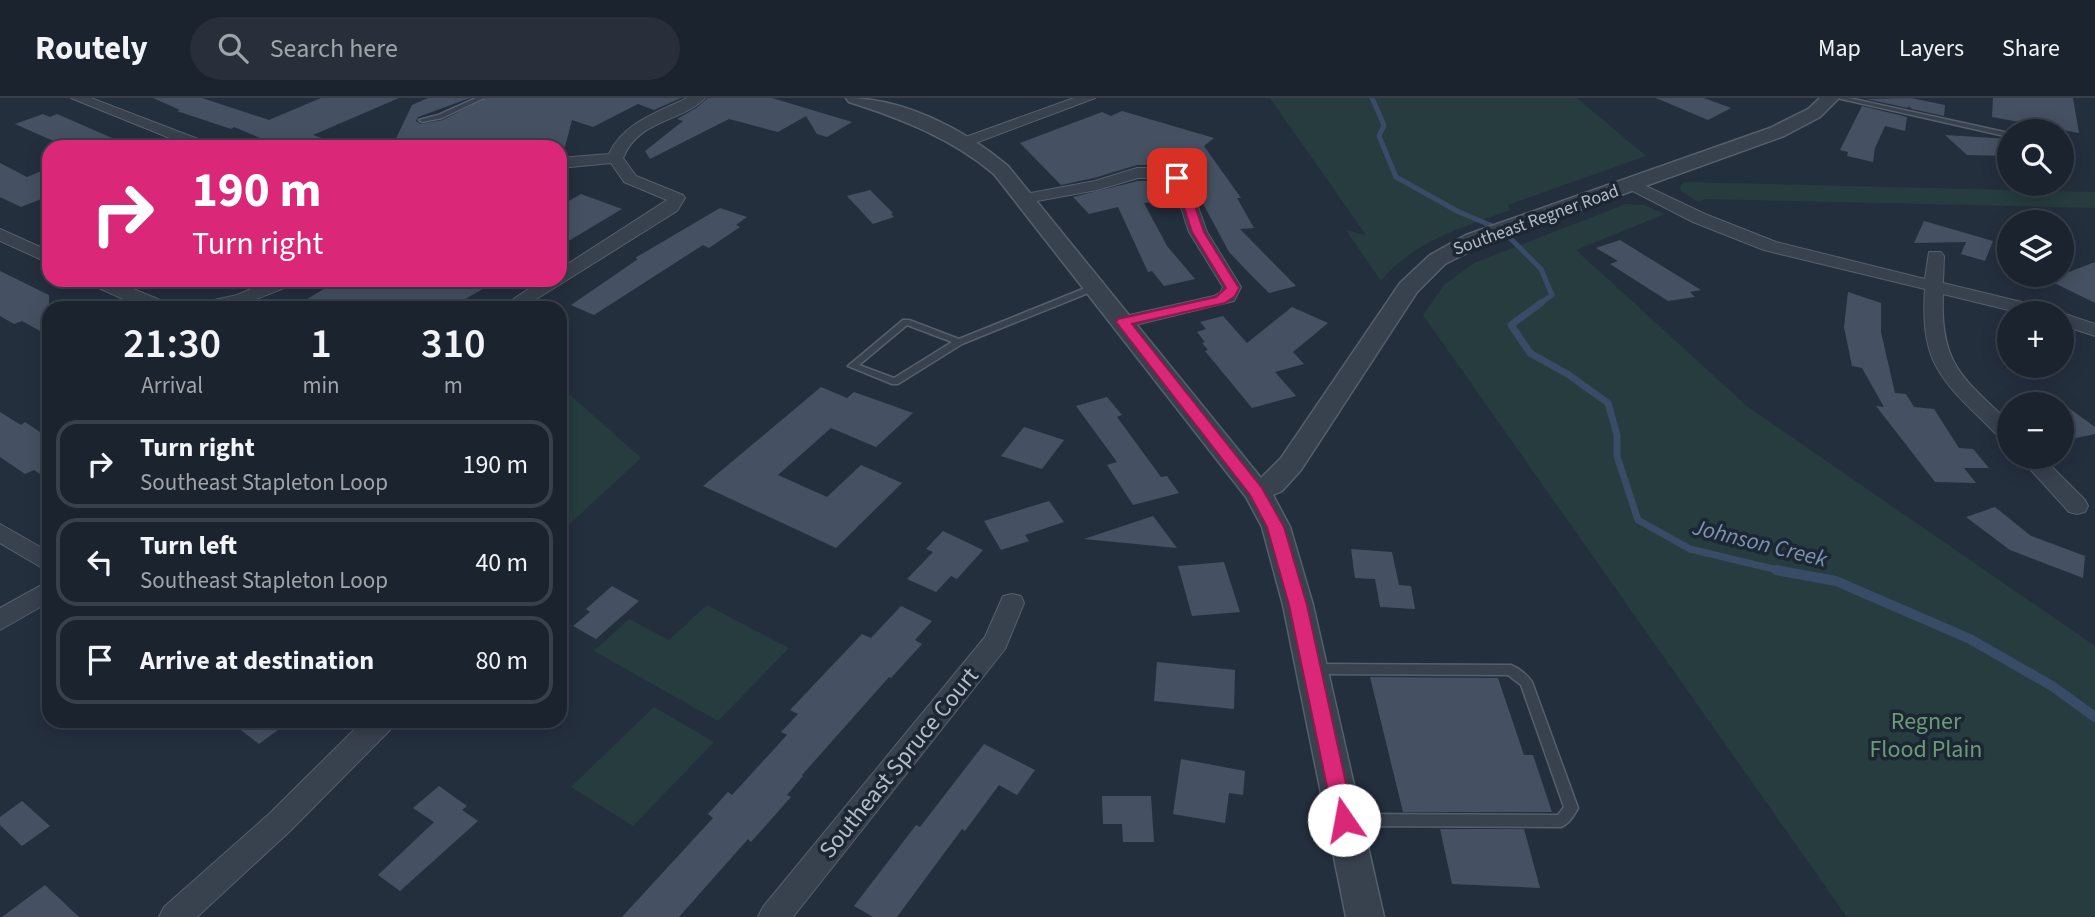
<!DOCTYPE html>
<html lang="en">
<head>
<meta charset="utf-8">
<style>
  :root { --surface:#1b232e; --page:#282f3a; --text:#f1f3f6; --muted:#a0a4aa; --line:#39404a }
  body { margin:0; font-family:"Source Sans 3",sans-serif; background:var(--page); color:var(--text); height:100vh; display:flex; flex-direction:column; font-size:26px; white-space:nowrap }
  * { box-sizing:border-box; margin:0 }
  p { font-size:23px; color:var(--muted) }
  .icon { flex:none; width:38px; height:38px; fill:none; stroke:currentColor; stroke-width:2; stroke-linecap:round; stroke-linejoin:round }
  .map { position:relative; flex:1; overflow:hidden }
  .sheet { position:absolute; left:42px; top:203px; width:525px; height:427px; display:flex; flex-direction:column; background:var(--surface); border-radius:21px; box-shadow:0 4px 18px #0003,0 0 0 2px var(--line) }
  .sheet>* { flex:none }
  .banner { position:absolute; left:42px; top:42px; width:525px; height:147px; border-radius:21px; box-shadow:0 4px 18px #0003,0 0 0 2px var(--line); background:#db2777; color:#fff; overflow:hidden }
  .fabs { position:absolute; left:1997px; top:21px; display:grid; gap:14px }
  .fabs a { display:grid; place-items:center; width:77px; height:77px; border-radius:50%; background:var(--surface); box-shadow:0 4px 18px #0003,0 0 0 2px var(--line); font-size:35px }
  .pin { position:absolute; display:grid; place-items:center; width:60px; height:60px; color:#fff; margin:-30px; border-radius:14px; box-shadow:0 4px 10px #0006 }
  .me { position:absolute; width:77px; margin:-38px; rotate:348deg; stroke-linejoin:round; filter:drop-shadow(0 0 5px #0008) }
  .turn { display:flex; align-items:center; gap:24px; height:147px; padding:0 35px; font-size:32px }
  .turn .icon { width:91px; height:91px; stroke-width:2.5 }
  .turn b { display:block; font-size:49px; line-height:60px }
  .eta { display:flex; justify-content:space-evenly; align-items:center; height:119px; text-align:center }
  .eta b { font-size:42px; font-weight:600; line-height:49px }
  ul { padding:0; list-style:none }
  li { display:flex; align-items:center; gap:21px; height:88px; margin:0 14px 10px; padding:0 21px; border:4px solid var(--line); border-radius:21px }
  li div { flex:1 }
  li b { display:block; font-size:26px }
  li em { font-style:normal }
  header { display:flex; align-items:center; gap:42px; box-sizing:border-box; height:98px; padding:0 35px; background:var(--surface); border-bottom:2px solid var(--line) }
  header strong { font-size:33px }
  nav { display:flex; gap:38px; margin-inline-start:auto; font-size:24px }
  .search { width:490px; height:63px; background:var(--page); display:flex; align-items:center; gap:18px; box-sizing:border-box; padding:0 24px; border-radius:38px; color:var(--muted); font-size:26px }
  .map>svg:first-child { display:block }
  .green { fill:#263c3f }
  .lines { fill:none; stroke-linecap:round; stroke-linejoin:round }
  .stream-far2 { stroke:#394c67; stroke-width:5 }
  .stream-far1 { stroke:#394c67; stroke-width:7 }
  .stream { stroke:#394c67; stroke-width:10 }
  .building { fill:#455162 }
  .service-casing { stroke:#565f6c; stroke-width:3 }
  .minor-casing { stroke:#565f6c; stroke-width:2 }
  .tertiary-casing { stroke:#565f6c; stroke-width:3 }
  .service { fill:#38414e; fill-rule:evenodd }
  .minor { fill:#38414e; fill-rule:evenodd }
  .tertiary { fill:#38414e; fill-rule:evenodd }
  .route { fill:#db2777; stroke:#8e194d; stroke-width:2 }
  .labels { text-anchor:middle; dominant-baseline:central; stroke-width:7; stroke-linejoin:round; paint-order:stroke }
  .far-street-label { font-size:18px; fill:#b4bcc9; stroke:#1d2633 }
  .water-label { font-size:23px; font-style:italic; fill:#7c92b1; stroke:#1d2633 }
  .near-park-label { font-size:24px; fill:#6b9a76; stroke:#1d2633 }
  .near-street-label { font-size:24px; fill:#b4bcc9; stroke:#1d2633 }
</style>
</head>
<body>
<header>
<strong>Routely</strong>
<div class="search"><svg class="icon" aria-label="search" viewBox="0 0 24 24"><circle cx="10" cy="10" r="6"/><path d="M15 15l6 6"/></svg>Search here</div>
<nav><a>Map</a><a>Layers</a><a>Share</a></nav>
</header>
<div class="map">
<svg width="2095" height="819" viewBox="0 0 2095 819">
  <rect width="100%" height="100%" fill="#242f3e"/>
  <g class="green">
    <path d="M1270,0H1577L1646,58L1508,107L1510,112C1464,129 1413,143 1381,183L1346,132L1366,137Z"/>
    <path d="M1684,84L2095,94V110L1706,101L1698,104L1681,93L1680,88Z"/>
    <path d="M1626,106L1644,107L1665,116L1576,152L1748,309L2095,548V819H1847L1423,217L1444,187L1474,165Z"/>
    <path d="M560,288L641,360L560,435Z"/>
    <path d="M707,507L789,550L718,623L594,553L629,521L669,542Z"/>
    <path d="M654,609L714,644L633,728L571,689Z"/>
  </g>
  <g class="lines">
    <path class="stream-far2" d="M1372,0L1384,27L1379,38L1396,79L1459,114L1502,132L1541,171L1552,197L1538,207"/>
    <path class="stream-far1" d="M1541,205L1511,227L1530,255L1569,277L1608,305L1617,337V358L1638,422L1690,451L1786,474"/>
    <path class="stream" d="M1776,472L1836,483L1970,541L2052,588L2095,619"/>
  </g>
  <g class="building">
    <path d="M153,0H202L269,22L321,0H399L313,37L339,46L338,49H281L234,29L231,31L177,13L180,12Z"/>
    <path d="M428,0H470L418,19L416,23L421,26L443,22L486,0H681L654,12L638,6L593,29L572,22L565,49H392L412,7Z"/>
    <path d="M708,0H772L852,24L827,39L817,36L806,18L778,34L729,21L650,61L645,53L683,23L677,21L696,10Z"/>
    <path d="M1656,0H1704L1731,10L1708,22Z"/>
    <path d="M1911,0L1945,7L1944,18L1912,11L1908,8V10L1866,1Z"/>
    <path d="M1993,0H2073L2079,35L1992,19Z"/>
    <path d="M1862,8L1907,19L1905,33L1885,28L1875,50L1873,64L1847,58L1848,54L1840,52Z"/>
    <path d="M1122,13L1214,40L1204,48L1241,100H1237L1254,130L1240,131L1296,188L1269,195L1251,177L1229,154L1192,85L1183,75L1168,67H1137L1094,80L1061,87L1020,45L1102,14L1111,18Z"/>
    <path d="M43,16L50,19L57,16L133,49H67L15,26Z"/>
    <path d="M1945,37L2009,41V58L1967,57Z"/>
    <path d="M0,65L27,79L49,70V98L21,109L0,99Z"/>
    <path d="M1138,83H1164L1172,89L1176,102L1144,105L1167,148L1195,181L1164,188L1152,173L1148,174L1118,109L1089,116L1073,99Z"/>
    <path d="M870,92L893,115L891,116L894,119L873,126L847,98Z"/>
    <path d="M581,96L622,111L560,148V108Z"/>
    <path d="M720,110L747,119L736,127L740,129L709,150L703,147L594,217L571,207L638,161L635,160Z"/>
    <path d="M1924,123L1993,143L1985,163L1961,156L1966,144L1914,145Z"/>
    <path d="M1620,142L1701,192L1690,194L1695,199L1668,203L1610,166L1618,163L1596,150Z"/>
    <path d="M2095,164V205L2048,182Z"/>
    <path d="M0,173L49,197V238L22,223L14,226L0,218Z"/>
    <path d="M339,182H498L450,210H292Z"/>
    <path d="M1848,194L1881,205V234L1895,295L1906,296L1914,309L1934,311L1959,350L1973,351L1989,370H1964L1976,385L1935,384L1876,308L1884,309L1862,270L1852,268L1844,229Z"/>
    <path d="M1292,209L1328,225L1293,254L1304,266L1275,274L1296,298L1252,310L1205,253L1208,252L1202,245L1205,244L1197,234L1206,231L1200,224L1223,218L1247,245Z"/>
    <path d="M821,289L847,300L854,294L913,315L876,349L831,330L778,377L827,399L861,367L902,385L836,450L703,388Z"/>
    <path d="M1107,299L1122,317L1117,319L1161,379L1167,378L1179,395L1133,407L1107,367L1117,364L1076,308Z"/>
    <path d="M2062,305L2095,329V336L2062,343Z"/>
    <path d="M0,314L21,327L25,324L49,340V382L34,372L25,376L0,359Z"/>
    <path d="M1024,329L1064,342L1042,371L1001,358Z"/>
    <path d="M1049,403L1064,424L1025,437L1029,443L1001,452L984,423Z"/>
    <path d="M1995,409L2031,438L2085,458L2083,480L2010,452L1966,419Z"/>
    <path d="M1153,418L1177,450L1084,441Z"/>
    <path d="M943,433L983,452L957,481L951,478L936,494L907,481L933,454L926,451Z"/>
    <path d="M1351,451L1392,454L1399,487L1411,488L1415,511L1380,509L1375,481L1355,480Z"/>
    <path d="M1224,464L1240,514L1192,518L1178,468Z"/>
    <path d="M612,488L639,503L596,541L573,528L590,514L586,511Z"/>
    <path d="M901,508L932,523L915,542L922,546L891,580L889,579L802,677L803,678L787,697L791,699L751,744L748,741L679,819H622L713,720L708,716L728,694L732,697L787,637L781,634L798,616L790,612L862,536L871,540Z"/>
    <path d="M1157,564L1235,572L1234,611L1154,603Z"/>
    <path d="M1370,579L1498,580L1524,657H1533L1552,714H1403Z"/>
    <path d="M229,623H290L259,646Z"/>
    <path d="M984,646L1035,672L1017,697L999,687L965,733L962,731L897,819H873L854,808L916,727L920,729Z"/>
    <path d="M1181,661L1245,673L1243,697L1229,695L1225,725L1173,716Z"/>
    <path d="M439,688L467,708L462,712L478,723L400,793L378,777L434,724L413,710Z"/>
    <path d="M1102,698H1151L1154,744H1123L1122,726H1103Z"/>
    <path d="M22,703L50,728L22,748L0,727V719Z"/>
    <path d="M1440,731H1524L1540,790L1452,786Z"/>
    <path d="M45,787L79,819H2Z"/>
  </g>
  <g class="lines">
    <g class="service-casing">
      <g id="service">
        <path d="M476,0H484L442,20L422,24L419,22L438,17Z"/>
        <path d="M1837,0H1849L2009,35V39Z"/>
        <path d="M1095,186L1098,187V191L962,246L898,286H892L848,268L903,222H909L959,241ZM907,227L952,244L894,280L859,267Z"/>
        <path d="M1316,566L1511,567C1518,570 1528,577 1532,584L1578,710C1574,717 1569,726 1561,729L1350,728L1345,726L1343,722L1345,718L1350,716L1558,717L1564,709L1521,587L1508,577L1316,576L1312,574L1310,571L1312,568Z"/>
      </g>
    </g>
    <g class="minor-casing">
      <g id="minor">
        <path d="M71,0H91L211,46L214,49H192Z"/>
        <path d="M687,0H705C680,25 639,21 623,60L636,78L683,97L685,100L677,113L522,210H500L542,182H560V171L667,102L624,84L611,65L560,70V60L609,56C623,25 658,14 687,0Z"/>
        <path d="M1074,0H1095L970,47L965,49L957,44L960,41Z"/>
        <path d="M1137,70H1168L1182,77L1190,87L1207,134L1241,189L1234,203L1123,230L1114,224L1116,220L1214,198L1220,195L1223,189L1189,134L1174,88L1165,80H1138L1097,92L1026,105L1018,100L1020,97L1095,83Z"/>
        <path d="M1633,82L1705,116L1776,144L1925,181L1929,154H1941L1944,158L1943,185L2050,211L2052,215H2021L1943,196C1940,266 1962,279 2009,324V343C1997,340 1989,328 1980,320C1934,276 1921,256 1925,191L1764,152L1693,124L1627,90L1625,87Z"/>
        <path d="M0,131L49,153V165L0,143Z"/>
        <path d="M87,182H111L170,206L172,210H143L90,186Z"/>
        <path d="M272,182H296L293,186C253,203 239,210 194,210L196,206L237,197Z"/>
        <path d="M2062,215L2095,226V238L2062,227Z"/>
        <path d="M2019,359H2042L2085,402L2088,408L2085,414L2077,416L2069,414Z"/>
        <path d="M0,426L49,454V474L0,445Z"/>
        <path d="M49,483V504L0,532V510Z"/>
        <path d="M1012,496L1021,498L1024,505L1005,551L793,819H758L763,809L985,539L1003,498Z"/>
        <path d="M363,623H395L391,631L289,734L197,819H159L164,809L269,716Z"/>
      </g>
    </g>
    <g class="tertiary-casing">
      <path id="tertiary" d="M846,0C904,0 964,31 1008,68L1261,380L1281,360L1400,185L1430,157L1466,137L1770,30L1808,11L1820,0H1839L1820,19L1784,38L1482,147L1445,166L1417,194L1301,372L1282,393L1273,397L1290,429L1313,507L1384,819H1346L1283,507L1262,429L1246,399L994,76C951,40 902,21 849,4Z"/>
    </g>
    <use href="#service" class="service"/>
    <use href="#minor" class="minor"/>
    <use href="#tertiary" class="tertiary"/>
  </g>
  <path class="route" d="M1173,77H1180L1188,88L1204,134L1239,190L1235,198L1225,205L1132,226L1262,390L1284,429L1307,507L1354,722L1351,728L1344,731L1337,728L1334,722L1289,507L1267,429L1250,397L1116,224L1118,221L1216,199L1226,190L1192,134L1177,88L1171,80Z"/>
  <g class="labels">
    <g class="far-street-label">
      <text transform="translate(1536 122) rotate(-20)">Southeast Regner Road</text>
    </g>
    <g class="water-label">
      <text transform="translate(1760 445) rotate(14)">Johnson Creek</text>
    </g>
    <g class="near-park-label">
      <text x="1926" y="623">Regner<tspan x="1926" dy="28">Flood Plain</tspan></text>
    </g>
    <g class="near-street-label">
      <text transform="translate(899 665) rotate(-51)">Southeast Spruce Court</text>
    </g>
  </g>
</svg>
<div class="fabs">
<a><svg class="icon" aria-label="search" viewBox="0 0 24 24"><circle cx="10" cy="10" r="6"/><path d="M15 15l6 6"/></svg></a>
<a><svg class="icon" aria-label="layers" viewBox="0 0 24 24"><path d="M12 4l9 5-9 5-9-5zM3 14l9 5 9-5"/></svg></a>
<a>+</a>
<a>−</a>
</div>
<div class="pin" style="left:1177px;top:80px;background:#d93025"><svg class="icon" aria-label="arrive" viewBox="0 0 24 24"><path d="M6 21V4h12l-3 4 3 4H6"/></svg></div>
<svg class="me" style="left:1344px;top:722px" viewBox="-20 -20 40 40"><circle r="19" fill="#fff"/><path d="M0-13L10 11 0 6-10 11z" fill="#db2777"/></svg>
<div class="banner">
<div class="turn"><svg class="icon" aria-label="right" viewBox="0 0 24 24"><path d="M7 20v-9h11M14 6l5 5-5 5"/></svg><div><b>190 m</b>Turn right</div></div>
</div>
<section class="sheet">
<div class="eta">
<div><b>21:30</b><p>Arrival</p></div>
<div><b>1</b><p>min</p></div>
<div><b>310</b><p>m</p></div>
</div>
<ul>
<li><svg class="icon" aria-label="right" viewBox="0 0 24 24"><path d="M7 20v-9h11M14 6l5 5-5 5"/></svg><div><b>Turn right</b><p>Southeast Stapleton Loop</p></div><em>190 m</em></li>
<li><svg class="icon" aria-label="left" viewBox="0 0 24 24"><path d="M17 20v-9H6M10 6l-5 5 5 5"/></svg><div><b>Turn left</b><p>Southeast Stapleton Loop</p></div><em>40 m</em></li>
<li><svg class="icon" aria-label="arrive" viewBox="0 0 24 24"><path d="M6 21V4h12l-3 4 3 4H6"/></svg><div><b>Arrive at destination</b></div><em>80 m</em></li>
</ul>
</section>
</div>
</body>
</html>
